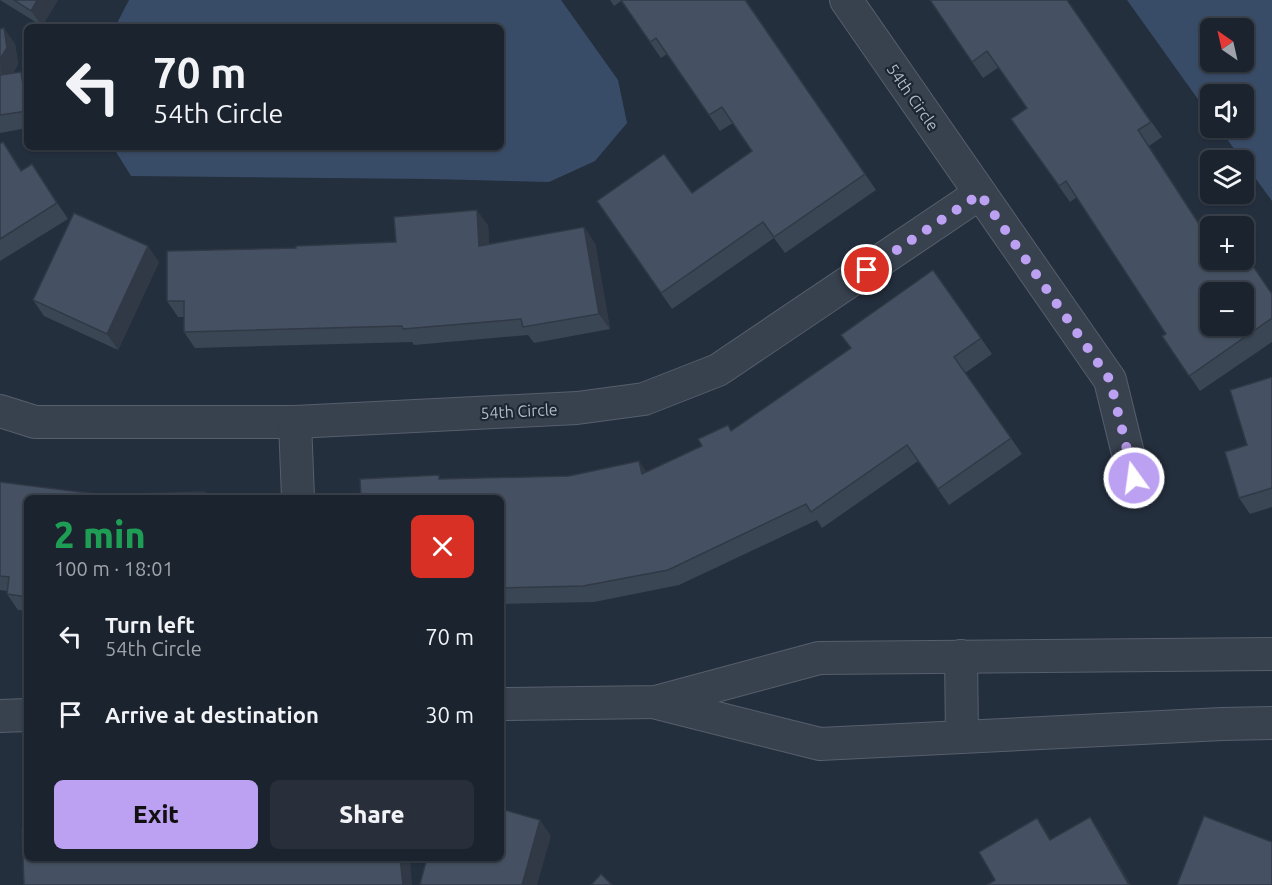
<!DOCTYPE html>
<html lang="en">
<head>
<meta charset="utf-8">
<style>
  :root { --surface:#1b232e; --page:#282f3a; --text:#f1f3f6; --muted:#a0a4aa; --line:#39404a; --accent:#bca0f2 }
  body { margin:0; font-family:Ubuntu,sans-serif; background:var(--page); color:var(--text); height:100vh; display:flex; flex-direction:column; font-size:22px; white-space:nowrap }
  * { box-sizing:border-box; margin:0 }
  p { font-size:20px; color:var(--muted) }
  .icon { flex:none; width:33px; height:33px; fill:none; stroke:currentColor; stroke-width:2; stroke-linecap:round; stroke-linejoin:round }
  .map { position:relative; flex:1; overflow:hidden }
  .details { position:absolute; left:24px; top:495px; width:480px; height:366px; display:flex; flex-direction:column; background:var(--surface); border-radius:9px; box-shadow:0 2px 4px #0004,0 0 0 2px var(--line) }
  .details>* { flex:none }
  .top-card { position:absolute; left:24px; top:24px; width:480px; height:126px; border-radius:9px; box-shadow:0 2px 4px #0004,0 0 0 2px var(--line); background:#1b232e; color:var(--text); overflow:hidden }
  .needle { width:39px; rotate:326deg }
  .buttons { position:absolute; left:1200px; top:18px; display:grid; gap:12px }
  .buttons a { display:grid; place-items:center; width:54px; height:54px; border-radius:9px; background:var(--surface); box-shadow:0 2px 4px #0004,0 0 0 2px var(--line); font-size:30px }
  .pin { position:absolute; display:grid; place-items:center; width:51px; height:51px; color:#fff; margin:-26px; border:3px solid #fff; border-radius:50%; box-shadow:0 2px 6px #0007 }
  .me { position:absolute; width:66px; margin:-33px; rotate:346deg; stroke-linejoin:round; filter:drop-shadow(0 0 4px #0008) }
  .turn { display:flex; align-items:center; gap:21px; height:126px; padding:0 30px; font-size:27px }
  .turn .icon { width:78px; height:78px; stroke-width:2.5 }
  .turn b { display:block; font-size:42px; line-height:51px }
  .round { display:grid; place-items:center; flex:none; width:63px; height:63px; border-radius:9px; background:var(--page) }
  .headline { display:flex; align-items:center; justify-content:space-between; height:102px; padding:0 30px }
  h1 { font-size:36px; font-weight:800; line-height:45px; color:#1e9e55 }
  .button { display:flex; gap:12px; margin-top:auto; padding:12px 30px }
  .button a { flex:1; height:69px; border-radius:9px; background:var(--accent); color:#111; font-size:24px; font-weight:800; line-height:69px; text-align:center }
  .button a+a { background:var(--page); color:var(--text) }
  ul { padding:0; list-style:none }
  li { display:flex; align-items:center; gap:18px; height:78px; padding:0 30px }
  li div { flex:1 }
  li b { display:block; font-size:22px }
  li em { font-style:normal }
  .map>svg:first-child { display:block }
  .water { fill:#394c67; fill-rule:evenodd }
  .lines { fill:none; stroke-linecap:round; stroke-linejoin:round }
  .minor-casing { stroke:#565f6c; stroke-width:34 }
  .minor { stroke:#38414e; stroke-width:32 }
  .wall { fill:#3b4654 }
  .shaded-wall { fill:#303945 }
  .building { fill:#455162; stroke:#303945; stroke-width:1.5; fill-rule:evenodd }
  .route { stroke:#bca0f2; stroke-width:10; stroke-dasharray:0 18 }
  .labels { text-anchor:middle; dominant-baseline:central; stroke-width:4.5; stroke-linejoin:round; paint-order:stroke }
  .street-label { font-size:16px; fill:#b4bcc9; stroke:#1d2633 }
</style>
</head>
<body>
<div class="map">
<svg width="1272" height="885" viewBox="0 0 1272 885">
  <rect width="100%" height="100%" fill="#242f3e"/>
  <g class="water">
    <path d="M129,0H561L618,80L627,123L595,161L549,182L431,179L131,176L113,147H501V27H115Z"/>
    <path d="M1127,0H1272V201L1219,128H1244V94H1210V116ZM1210,28H1244V62H1210Z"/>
  </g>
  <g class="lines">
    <g class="minor-casing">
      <g id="minor">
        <path d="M846,0L1110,380L1134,478"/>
        <path d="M0,411L35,422H295L577,408L644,399L718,370L979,194"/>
        <path d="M295,422L298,498"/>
        <path d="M961,656L962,737"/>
        <path d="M657,703L820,744L1222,724L1272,723"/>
        <path d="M501,704L656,702L819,658L1272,654"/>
        <path d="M0,716L27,715"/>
      </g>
    </g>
    <use href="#minor" class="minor"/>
  </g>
  <g class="wall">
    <path d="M0,0H58L42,26Z"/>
    <path d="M610,0H746L876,190L785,253L774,238L672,309L597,201L692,193L752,151L733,123L720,131L667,54L661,58L621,1L614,6Z"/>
    <path d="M930,0H1067L1162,137L1149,146L1210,240V260L1272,294V342L1200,391L1162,336L1166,334L1077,197L1070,202L1011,119L1027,108L999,67L983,78Z"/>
    <path d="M0,29L15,44L18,64L13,73L21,72L27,80V128L0,133Z"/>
    <path d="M3,142L22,171L32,164L68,219L0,261V144Z"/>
    <path d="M488,225L489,244L595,243L610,329L534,343L528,335L414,345L412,342L195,348L184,332V317H178L167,301L296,248L396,242Z"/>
    <path d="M159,262L118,350L44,316L33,300Z"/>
    <path d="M933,270L992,354L965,373L1022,454L949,505L918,461L822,528L817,520L679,585L594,602L501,604V498H361L441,479L569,476L647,472L702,446L732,430L851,348Z"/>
    <path d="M1272,377V507L1250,514L1239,498L1247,445Z"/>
    <path d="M0,482L104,495L204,492L208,498H27V611L18,610L7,594V591L0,590Z"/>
  </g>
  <g class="shaded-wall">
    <path d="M37,0H58L42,26L31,11Z"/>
    <path d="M4,28L15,44L18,64L1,92L0,59Z"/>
    <path d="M21,72L27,80V109Z"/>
    <path d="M1138,130L1210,240V241Z"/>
    <path d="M3,142L14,158L32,187L21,171Z"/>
    <path d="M32,164L43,180L68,219L57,203Z"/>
    <path d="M477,210L488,225L490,261L479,246Z"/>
    <path d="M584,227L595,243L610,329L599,314Z"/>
    <path d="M148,246L159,262L118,350L107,334Z"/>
    <path d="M639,461L650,477L642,474Z"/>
    <path d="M1090,817L1101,833L1131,885H1129Z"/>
    <path d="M1037,818L1048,834L1061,856L1050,840Z"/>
    <path d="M540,820L551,836L537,885H522Z"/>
    <path d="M400,858H410L412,885H403Z"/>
  </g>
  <g class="building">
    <path d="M14,0H37L31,11Z"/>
    <path d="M621,0H745L865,174L774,237L763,222L661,293L597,201L664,154L692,193L752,151L722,107L709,115L656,38L650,42Z"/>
    <path d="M930,0H1067L1151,122L1138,130L1210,241V260H1244V253L1272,294V318L1189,376L1162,336L1166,334L1066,181L1059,186L1011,119L1027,108L987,51L972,62ZM1210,292H1244V326H1210Z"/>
    <path d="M4,28L7,48L0,59V29Z"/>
    <path d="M21,72L27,111L0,115V75Z"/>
    <path d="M3,142L21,171L32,164L57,203L0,239V144Z"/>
    <path d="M477,210L479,246L584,227L599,314L523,327L521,319L403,329L402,326L184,332V301H167V251L296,248V246L396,242L394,217Z"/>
    <path d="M74,213L148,246L107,334L33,300Z"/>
    <path d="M933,270L981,338L954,357L1011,438L938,489L907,445L811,512L806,504L668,570L583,586L501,588V498H361L360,479L439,475V479L569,476L639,461L642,474L702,446L698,439L728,425L731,431L851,348L841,335Z"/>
    <path d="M1272,377V488L1239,498L1225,452L1247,445L1230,390Z"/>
    <path d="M0,482L104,495L204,492V498H27V597L7,594L9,577L0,576Z"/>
    <path d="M501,809L540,820L522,885H423L420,884L427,858H501Z"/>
    <path d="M1204,816L1272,842V885H1177Z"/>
    <path d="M1090,817L1129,885H987L995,880L979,852L1037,818L1050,840Z"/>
    <path d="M22,830H27V858H400L403,885H24Z"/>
    <path d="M601,874L612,885H591Z"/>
  </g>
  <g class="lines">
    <path class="route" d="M867,270L980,194L1110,380L1134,478"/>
  </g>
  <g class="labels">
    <g class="street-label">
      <text transform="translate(913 97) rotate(55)">54th Circle</text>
      <text transform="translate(519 411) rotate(-3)">54th Circle</text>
    </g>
  </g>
</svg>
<div class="buttons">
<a><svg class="needle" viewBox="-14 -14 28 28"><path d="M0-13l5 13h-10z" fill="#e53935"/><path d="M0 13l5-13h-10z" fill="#a0a4aa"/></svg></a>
<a><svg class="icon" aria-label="sound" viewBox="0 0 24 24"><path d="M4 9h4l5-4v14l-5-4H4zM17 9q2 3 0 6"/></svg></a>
<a><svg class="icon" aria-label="layers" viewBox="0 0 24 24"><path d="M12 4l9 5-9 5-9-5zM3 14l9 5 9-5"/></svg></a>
<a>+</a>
<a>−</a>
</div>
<div class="pin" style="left:867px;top:270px;background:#d93025"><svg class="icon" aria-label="arrive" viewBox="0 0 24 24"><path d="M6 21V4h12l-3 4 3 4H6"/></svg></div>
<svg class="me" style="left:1134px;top:478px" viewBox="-20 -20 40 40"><circle r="17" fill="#bca0f2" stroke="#fff" stroke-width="3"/><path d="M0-11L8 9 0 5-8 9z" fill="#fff"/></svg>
<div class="top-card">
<div class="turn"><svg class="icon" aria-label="left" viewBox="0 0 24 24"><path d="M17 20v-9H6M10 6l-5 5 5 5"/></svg><div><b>70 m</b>54th Circle</div></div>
</div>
<section class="details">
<div class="headline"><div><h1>2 min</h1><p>100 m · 18:01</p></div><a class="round" style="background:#d93025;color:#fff"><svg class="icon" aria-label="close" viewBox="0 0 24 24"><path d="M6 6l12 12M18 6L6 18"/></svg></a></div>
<ul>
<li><svg class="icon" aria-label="left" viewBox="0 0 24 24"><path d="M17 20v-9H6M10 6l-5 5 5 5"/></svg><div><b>Turn left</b><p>54th Circle</p></div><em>70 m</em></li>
<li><svg class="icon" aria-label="arrive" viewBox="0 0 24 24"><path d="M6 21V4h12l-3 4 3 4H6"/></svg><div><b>Arrive at destination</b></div><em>30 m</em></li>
</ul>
<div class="button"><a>Exit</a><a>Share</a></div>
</section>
</div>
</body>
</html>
